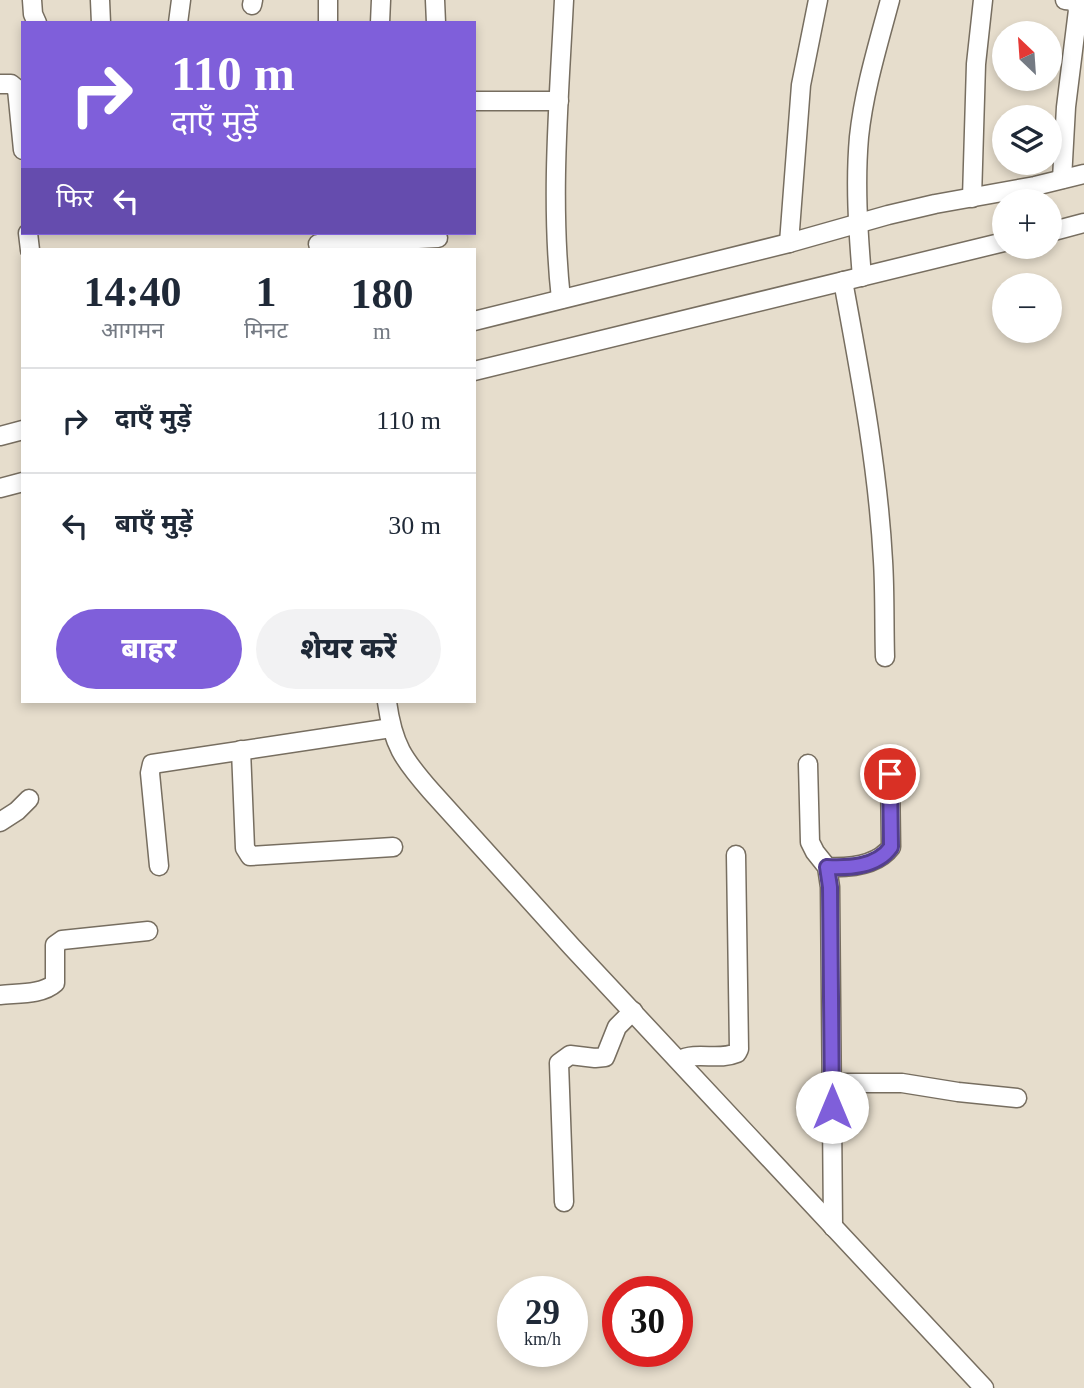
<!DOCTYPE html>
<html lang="hi">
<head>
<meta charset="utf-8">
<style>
  :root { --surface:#fff; --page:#f2f2f3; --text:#1f2937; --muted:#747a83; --line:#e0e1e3; --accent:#7f5fda }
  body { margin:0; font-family:"Times New Roman","Noto Sans Devanagari",serif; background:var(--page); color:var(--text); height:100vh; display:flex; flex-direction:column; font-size:26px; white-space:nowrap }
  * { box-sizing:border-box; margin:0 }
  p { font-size:23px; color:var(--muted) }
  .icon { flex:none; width:38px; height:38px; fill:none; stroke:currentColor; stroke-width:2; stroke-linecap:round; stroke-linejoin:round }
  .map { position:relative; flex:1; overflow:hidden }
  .sheet { position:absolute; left:21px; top:248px; width:455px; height:455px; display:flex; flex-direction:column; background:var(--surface); border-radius:0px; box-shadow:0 4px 10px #0003 }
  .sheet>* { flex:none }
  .banner { position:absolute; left:21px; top:21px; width:455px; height:214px; border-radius:0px; box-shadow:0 4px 10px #0003; background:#7f5fda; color:#fff; overflow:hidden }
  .needle { width:46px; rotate:335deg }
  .controls { position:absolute; left:992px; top:21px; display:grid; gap:14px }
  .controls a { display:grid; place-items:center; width:70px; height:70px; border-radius:50%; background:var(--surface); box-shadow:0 4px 10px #0003; font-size:35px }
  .speed { position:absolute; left:497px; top:1276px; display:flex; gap:14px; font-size:35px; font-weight:700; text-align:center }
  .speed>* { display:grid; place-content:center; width:91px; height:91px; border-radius:50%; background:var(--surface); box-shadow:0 4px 10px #0003; line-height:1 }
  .speed small { font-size:18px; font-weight:400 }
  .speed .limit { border:10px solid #d22; background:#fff; color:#111 }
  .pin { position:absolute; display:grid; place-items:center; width:60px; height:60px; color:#fff; margin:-30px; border:4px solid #fff; border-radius:50%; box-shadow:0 2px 7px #0007 }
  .me { position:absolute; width:77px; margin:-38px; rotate:0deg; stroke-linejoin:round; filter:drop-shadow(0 0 5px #0008) }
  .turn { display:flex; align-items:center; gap:24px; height:147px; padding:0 35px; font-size:32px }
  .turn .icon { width:91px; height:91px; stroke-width:2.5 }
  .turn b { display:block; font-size:49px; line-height:60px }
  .then { display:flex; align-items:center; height:66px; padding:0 35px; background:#0003; gap:14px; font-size:26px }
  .eta { display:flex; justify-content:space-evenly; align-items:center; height:119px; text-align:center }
  .eta b { font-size:42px; font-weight:800; line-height:49px }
  .action { display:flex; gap:14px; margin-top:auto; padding:14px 35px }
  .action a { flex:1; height:80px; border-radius:42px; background:var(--accent); color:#fff; font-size:28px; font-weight:800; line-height:80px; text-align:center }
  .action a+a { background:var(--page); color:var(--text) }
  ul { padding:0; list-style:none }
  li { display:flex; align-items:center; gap:21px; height:105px; padding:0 35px; border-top:2px solid var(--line) }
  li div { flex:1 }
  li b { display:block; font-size:26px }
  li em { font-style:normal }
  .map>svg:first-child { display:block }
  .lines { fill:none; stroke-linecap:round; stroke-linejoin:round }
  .minor-casing { stroke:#776e60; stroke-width:21 }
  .minor { stroke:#fff; stroke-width:18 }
  .route-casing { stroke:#533e8e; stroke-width:18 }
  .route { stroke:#7f5fda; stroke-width:12 }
</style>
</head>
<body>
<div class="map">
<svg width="1084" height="1388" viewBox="0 0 1084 1388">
  <rect width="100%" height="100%" fill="#e6ddcc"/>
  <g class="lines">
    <g class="minor-casing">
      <g id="minor">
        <path d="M32,0L33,14L37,23"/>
        <path d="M100,0L101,23"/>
        <path d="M435,0L436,23"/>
        <path d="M252,5L253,0"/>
        <path d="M178,23L181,0"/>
        <path d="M328,23V0"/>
        <path d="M380,23L381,0"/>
        <path d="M0,84H11L17,89L23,150"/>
        <path d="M474,101H559"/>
        <path d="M1062,179L1066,107L1078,10L1075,1L1065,0"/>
        <path d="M972,198L976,64L983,0"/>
        <path d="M1050,232L1084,223"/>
        <path d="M28,233L30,250"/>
        <path d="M789,243L801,85L818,0"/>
        <path d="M318,244L438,238"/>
        <path d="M862,277C858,230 855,183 859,137C864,90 878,45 890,0"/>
        <path d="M843,281C860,373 878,467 883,561C885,593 884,625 885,657"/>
        <path d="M561,299C550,199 559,100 564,0"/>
        <path d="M474,321L789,243L888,215L935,204L1035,186L1084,174"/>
        <path d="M474,371L1004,242"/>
        <path d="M0,436L23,430"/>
        <path d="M0,488L23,482"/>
        <path d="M387,702C393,745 403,759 431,791L572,947L984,1388"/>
        <path d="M241,750L245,848L250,856L393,847"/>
        <path d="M808,764L810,842L815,852L827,867L830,887L833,1227"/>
        <path d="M0,822L17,811L29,799"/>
        <path d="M159,866L150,773L152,764L391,728"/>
        <path d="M827,867C849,868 877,866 891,847L890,774"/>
        <path d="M0,995C17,993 42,995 55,983V945L62,940L148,931"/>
        <path d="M679,1060C698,1051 718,1061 737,1053L739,1049L736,855"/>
        <path d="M832,1083H902L958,1092L1017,1098"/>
        <path d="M564,1202L559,1063L570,1055L595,1058L605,1057L617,1027L633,1011"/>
      </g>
    </g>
    <use href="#minor" class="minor"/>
  </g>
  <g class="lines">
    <g class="route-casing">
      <path id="route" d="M832,1107L830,887L827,867C849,868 877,867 891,847L890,774"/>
    </g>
    <use href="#route" class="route"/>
  </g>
</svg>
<div class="controls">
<a><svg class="needle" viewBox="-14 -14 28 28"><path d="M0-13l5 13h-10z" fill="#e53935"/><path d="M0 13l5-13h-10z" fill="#747a83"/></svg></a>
<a><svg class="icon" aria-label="layers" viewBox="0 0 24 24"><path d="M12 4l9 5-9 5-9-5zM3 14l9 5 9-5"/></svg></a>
<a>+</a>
<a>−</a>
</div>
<div class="speed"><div>29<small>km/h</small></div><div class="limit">30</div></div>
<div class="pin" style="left:890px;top:774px;background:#d93025"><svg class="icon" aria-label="arrive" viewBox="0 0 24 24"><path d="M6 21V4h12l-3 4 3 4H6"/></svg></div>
<svg class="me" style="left:832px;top:1107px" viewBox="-20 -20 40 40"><circle r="19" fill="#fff"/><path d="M0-13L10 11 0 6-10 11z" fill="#7f5fda"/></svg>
<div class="banner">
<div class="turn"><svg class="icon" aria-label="right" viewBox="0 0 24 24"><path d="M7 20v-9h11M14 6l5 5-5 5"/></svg><div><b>110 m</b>दाएँ मुड़ें</div></div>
<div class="then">फिर<svg class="icon" aria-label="left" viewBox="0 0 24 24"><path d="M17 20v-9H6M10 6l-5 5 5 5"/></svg></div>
</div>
<section class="sheet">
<div class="eta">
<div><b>14:40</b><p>आगमन</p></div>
<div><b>1</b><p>मिनट</p></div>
<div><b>180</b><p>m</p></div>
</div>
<ul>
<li><svg class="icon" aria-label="right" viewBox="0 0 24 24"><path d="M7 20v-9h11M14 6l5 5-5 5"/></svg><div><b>दाएँ मुड़ें</b></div><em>110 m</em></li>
<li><svg class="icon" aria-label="left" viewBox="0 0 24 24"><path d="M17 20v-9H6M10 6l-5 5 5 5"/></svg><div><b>बाएँ मुड़ें</b></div><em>30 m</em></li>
</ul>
<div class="action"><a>बाहर</a><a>शेयर करें</a></div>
</section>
</div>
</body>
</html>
